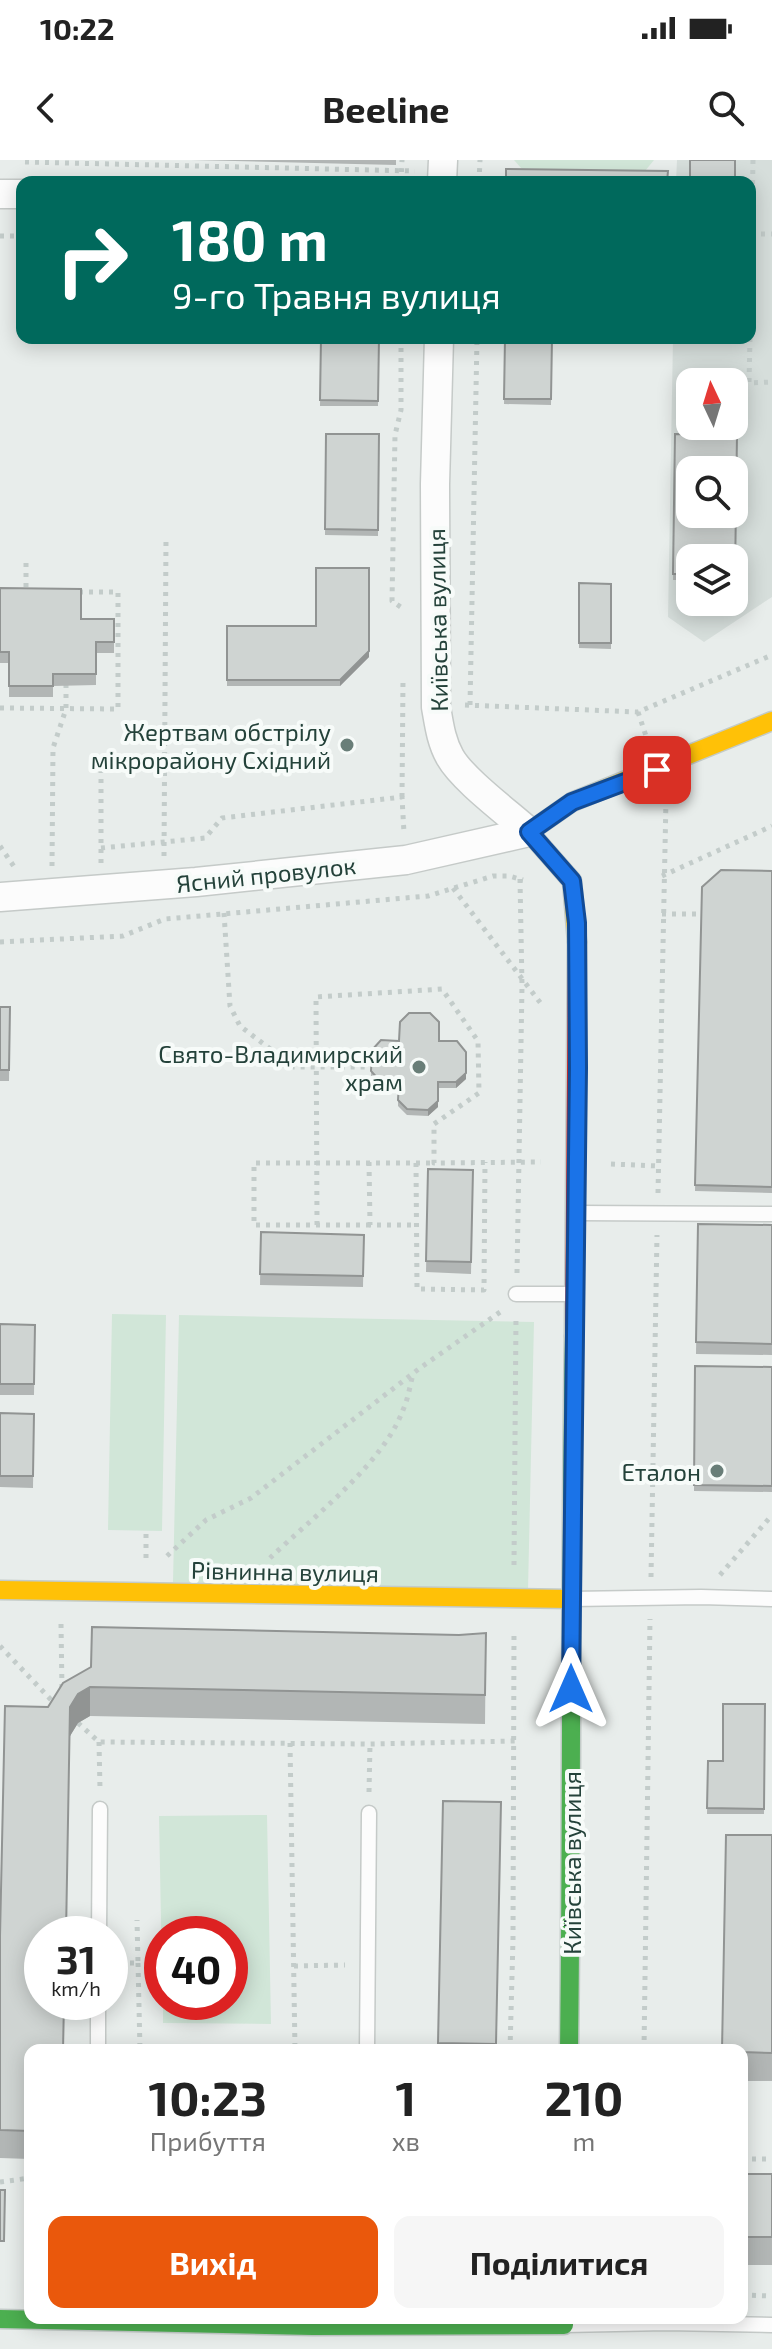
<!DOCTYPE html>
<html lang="uk">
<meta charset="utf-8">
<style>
:root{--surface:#fff;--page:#f6f6f6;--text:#222;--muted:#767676;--accent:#ea580c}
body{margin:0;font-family:"Exo 2",sans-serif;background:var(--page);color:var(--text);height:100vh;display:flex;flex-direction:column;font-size:30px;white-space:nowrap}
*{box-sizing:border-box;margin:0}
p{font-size:26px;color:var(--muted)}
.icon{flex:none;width:44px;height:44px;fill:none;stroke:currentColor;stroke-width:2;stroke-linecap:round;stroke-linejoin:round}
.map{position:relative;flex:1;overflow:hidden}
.drawer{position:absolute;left:24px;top:1884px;width:724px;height:280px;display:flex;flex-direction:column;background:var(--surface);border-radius:16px;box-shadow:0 4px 20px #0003}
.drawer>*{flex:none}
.top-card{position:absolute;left:16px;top:16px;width:740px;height:168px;border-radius:16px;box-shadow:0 4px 20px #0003;background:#00695c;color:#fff;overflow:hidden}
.needle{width:52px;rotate:356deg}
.tools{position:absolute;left:676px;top:208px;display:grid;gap:16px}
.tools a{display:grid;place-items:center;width:72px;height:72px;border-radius:16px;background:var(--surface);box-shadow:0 4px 20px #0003;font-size:40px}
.speed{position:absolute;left:24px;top:1756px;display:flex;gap:16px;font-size:40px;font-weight:700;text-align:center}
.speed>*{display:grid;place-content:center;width:104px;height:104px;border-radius:50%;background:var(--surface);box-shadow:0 4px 20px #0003;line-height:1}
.speed small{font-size:20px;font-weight:400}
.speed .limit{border:12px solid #d22;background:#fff;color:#111}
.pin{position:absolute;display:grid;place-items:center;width:68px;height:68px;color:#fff;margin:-34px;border-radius:16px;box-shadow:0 4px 12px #0006}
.me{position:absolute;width:88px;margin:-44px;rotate:0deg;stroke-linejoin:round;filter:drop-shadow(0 0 6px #0008)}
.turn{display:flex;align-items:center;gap:28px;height:168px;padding:0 24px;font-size:36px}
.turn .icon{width:104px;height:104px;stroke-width:2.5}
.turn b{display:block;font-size:56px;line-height:68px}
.eta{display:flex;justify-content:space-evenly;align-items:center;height:136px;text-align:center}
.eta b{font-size:48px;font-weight:700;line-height:56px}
.button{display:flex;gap:16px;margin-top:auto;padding:16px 24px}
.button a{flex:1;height:92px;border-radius:16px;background:var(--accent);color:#fff;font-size:32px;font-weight:700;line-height:92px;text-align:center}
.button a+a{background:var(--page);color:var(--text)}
.status{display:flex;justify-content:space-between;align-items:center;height:56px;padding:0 40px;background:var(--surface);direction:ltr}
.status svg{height:22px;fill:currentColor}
header{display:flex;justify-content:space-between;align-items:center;height:104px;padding:0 24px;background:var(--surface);font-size:36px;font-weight:700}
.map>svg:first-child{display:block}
</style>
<div class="status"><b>10:22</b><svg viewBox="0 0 49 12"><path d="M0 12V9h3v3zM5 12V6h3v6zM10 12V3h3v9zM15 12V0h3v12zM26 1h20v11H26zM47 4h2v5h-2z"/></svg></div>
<header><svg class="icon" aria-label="back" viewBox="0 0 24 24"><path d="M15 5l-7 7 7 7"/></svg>Beeline<svg class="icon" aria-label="search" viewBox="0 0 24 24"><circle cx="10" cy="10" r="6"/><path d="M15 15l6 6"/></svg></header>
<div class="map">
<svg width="772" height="2189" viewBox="0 0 772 2189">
<rect width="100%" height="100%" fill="#e8edeb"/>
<path fill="#d6dedb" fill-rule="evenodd" d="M677 0H772V437L704 482 668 457 673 178H750V22H676ZM690 222H734V266H690ZM690 310H734V354H690ZM690 398H734V442H690Z"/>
<g fill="#d1e6d8">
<path d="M514 0H654L645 11 522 9Z"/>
<path d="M112 1154 166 1155 162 1371 108 1370Z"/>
<path d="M179 1155 534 1162 528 1430 173 1422Z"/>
<path d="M267 1655 271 1864 163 1863V1842H230V1774H162V1814L159 1656Z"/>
</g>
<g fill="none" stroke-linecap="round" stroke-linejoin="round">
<defs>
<g id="lane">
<path d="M576 1053 772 1054"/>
<path d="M516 1134H572"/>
<path d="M572 1439 701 1437 772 1439"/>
<path d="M99 1774 100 1649"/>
<path d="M98 1890V1842"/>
<path d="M367 1890 369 1653"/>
<path d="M564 2165 666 2163 772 2165"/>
</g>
<g id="street">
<path d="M442 22 443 0"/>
<path d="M0 34H22"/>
<path d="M439 178 435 324 436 547C439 564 441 581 450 597 463 620 508 653 529 672"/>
<path d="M0 737 196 722 406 700 529 672"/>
</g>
<g id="fast">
<path d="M569 1890C572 1652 570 1414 574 1176"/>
<path d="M0 2159 313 2166 564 2165V2158"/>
</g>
<g id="slow">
<path d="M577 782 572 721 529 672 572 642 772 561"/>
<path d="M0 1430 570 1439"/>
</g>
<path id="jam" d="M574 1176 577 782"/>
</defs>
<use href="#lane" stroke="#c5cac8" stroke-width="17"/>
<use href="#street" stroke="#c5cac8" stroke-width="31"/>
<use href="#fast" stroke="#c3cbc8" stroke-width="21"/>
<use href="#slow" stroke="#c3cbc8" stroke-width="21"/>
<use href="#jam" stroke="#c3cbc8" stroke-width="21"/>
<g stroke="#c3ccca" stroke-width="5" stroke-dasharray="4 6" stroke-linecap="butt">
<path d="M25 2 415 11"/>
<path d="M401 22 402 0"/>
<path d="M479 22 480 0"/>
<path d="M751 74H772"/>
<path d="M0 76H22"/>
<path d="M750 164 753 0"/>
<path d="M401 178V250L395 275 392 441 405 450"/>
<path d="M750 178 749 223 772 222"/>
<path d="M26 403V432"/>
<path d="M465 545 638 552 772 495"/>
<path d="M470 545 477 178"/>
<path d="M0 548 118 549V432H74"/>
<path d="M638 552 646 576"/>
<path d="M402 637 403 520"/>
<path d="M0 686 15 708"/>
<path d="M101 688 205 678 222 658 402 637 404 673"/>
<path d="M164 696 166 378"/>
<path d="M101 703V596"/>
<path d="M52 706 53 588 66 549V525"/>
<path d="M662 716 772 666"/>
<path d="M453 728 542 845"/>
<path d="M224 753 230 846 240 866 294 907H366"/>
<path d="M662 754H702"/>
<path d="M0 782 123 776 165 759 428 736 493 716H509L523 720"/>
<path d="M369 1002 370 1065H416"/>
<path d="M416 1003 417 1129 484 1130 485 1002"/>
<path d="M611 1004 658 1006"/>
<path d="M658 1033 666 639"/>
<path d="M317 1065 316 837 442 829 478 881 479 933 434 964V1003L541 1002"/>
<path d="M370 1065H254V1003H434"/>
<path d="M517 1113 522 826 520 719"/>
<path d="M167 1396 206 1360 251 1338 420 1208 503 1150"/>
<path d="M146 1398V1371"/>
<path d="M270 1398C312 1358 383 1304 403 1250 408 1239 410 1226 413 1214"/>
<path d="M514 1405 516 1155"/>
<path d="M720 1415 772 1355"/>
<path d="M651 1417 657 1075"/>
<path d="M61 1464 62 1530"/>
<path d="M0 1486 56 1545"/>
<path d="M78 1563 99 1582 370 1584 515 1581"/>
<path d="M99 1582 100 1629"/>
<path d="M290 1583 295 1890"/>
<path d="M369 1632 370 1584"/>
<path d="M110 1803H138L137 1760"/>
<path d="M138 1803 140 1890"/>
<path d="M294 1806 345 1805"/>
<path d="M510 1890 513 1779 514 1471"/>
<path d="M644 1890 650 1459"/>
<path d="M742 1999H772"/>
<path d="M0 2022 30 2018"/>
<path d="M742 2135 772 2136"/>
</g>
<use href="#lane" stroke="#fcfcfc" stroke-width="14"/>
<use href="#street" stroke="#fcfcfc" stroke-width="28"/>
<use href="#fast" stroke="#4caf50" stroke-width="18"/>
<use href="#slow" stroke="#ffc107" stroke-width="18"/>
<use href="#jam" stroke="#c62828" stroke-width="18"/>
</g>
<g fill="#b2b6b5">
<path d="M191 0H396V5Z"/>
<path d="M321 178H379L378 246H320Z"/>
<path d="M505 178H552L551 245 504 244Z"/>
<path d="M326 274H379L378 376 325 375Z"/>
<path d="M675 274 737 275 735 421 734 398H690V420H673Z"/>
<path d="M579 423 611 424V489L579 488Z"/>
<path d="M0 428 81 459H114V493H96V525L53 526V537H9V503H0Z"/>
<path d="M227 466 369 497 340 526H227Z"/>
<path d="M772 711V1033L695 1031 702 727Z"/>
<path d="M0 847H10L9 921H0Z"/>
<path d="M439 881 466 892V919L456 928H438V947L428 956 407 955 398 946V927H380L371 917 372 890Z"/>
<path d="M428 1009 473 1010 471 1114 426 1112Z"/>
<path d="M698 1064 772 1065V1195L696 1194Z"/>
<path d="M261 1072 364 1075 363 1127 260 1125Z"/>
<path d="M0 1164 35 1165 34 1235H0Z"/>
<path d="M695 1206 772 1207V1332L694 1331Z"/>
<path d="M0 1253 34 1254 33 1328 0 1327Z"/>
<path d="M486 1473 485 1564 90 1556 78 1563 70 1576 30 1890V1999L0 1998V1776L48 1547 63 1523 459 1475Z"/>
<path d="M765 1544 764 1654H707L708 1601H723Z"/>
<path d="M443 1641 501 1642 496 1890H438Z"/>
<path d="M772 1675V1921H742V1890Z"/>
<rect x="742" y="2014" width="30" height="91"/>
</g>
<g fill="#919493">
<path d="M369 491V497L340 526V520Z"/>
<path d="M466 913V919L456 928V922Z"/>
<path d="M438 941V947L428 956V950Z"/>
<path d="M90 1527V1556L78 1563 70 1576V1547L78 1534Z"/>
</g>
<g fill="#cfd4d2" stroke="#919493" stroke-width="2" fill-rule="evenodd">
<rect x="690" y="0" width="45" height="22"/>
<path d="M506 9 668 11 667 22H506Z"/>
<path d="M321 178H379L378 241 320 240Z"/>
<path d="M505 178H552L551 239H504Z"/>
<path d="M326 274H379L378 370 325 369Z"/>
<path d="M675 274 737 275 735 415 734 398H690V414H673ZM690 310H734V354H690Z"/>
<path d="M316 408H369V491L340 520H227V466H316Z"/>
<path d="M579 423 611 424V483H579Z"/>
<path d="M0 428 81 429V459H114V482H96V514H53V526H9V492H0Z"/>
<path d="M721 710 772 711V1027L695 1025 702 727Z"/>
<path d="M0 847H10L9 910H0Z"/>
<path d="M409 853H430L439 862V881H457L466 892V913L456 922H438V941L428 950 407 949 398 940 399 921H380L371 911 372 890 381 880 399 881 400 862Z"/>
<path d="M428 1009 473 1010 471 1102 426 1101Z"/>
<path d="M698 1064 772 1065V1184L696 1182Z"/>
<path d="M261 1072 364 1075 363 1116 260 1114Z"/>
<path d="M0 1164 35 1165 34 1224H0Z"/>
<path d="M695 1206 772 1207V1326L694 1325Z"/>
<path d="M0 1253 34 1254 33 1316H0Z"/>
<path d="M92 1467 459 1475 486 1473 485 1535 90 1527 78 1534 70 1547 66 1774H42V1842H64L63 1890H30V1971L0 1970V1776L5 1546 48 1547 63 1523 91 1507Z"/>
<path d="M723 1544H765L764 1649 707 1648 708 1601H723Z"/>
<path d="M443 1641 501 1642 496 1884 438 1883Z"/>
<path d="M726 1675H772V1893L742 1892V1890H722Z"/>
<rect x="742" y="2014" width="30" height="63"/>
<path d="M0 2030H5L4 2081H0Z"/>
</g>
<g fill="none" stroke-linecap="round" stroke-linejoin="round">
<defs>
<path id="route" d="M571 1529 578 908 577 763 572 721 529 672 572 642 657 610"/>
</defs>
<use href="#route" stroke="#114b97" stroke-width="20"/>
<use href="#route" stroke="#1a73e8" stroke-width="14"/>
</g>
<g fill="#697e78" stroke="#f7fbf9" stroke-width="3">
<circle cx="347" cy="585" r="8"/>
<circle cx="419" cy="907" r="8"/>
<circle cx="717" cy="1311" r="8"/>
</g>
<g text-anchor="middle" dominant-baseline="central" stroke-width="8" stroke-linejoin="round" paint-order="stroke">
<g font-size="24" fill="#24423a" stroke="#f7fbf9">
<text transform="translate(437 460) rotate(-91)">Київська вулиця</text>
<text transform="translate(266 714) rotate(-6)">Ясний провулок</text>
<text transform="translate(285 1411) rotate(1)">Рівнинна вулиця</text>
<text transform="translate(571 1703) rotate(-90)">Київська вулиця</text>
</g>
<g font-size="24" fill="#24423a" stroke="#f7fbf9" text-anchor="end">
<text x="331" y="571">Жертвам обстрілу<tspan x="331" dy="28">мікрорайону Східний</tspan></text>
<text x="403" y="893">Свято-Владимирский<tspan x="403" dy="28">храм</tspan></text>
<text x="701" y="1311">Еталон</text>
</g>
</g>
</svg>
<div class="tools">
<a><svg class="needle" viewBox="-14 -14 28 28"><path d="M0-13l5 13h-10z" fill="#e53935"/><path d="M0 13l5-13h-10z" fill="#767676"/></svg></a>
<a><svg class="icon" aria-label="search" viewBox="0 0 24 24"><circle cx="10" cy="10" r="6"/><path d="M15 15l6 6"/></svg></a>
<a><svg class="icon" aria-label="layers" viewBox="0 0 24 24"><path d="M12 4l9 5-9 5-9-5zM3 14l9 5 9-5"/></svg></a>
</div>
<div class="speed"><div>31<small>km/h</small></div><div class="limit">40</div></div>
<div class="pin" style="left:657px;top:610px;background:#d93025"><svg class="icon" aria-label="arrive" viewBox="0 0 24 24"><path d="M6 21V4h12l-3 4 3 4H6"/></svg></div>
<svg class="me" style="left:571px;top:1529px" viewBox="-20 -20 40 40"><path d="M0-17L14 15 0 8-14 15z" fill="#1a73e8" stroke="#fff" stroke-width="4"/></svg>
<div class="top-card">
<div class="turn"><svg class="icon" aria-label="right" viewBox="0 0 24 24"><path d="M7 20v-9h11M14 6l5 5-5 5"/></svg><div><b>180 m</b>9-го Травня вулиця</div></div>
</div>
<section class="drawer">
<div class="eta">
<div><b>10:23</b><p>Прибуття</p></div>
<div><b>1</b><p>хв</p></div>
<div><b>210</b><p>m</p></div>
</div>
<div class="button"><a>Вихід</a><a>Поділитися</a></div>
</section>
</div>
